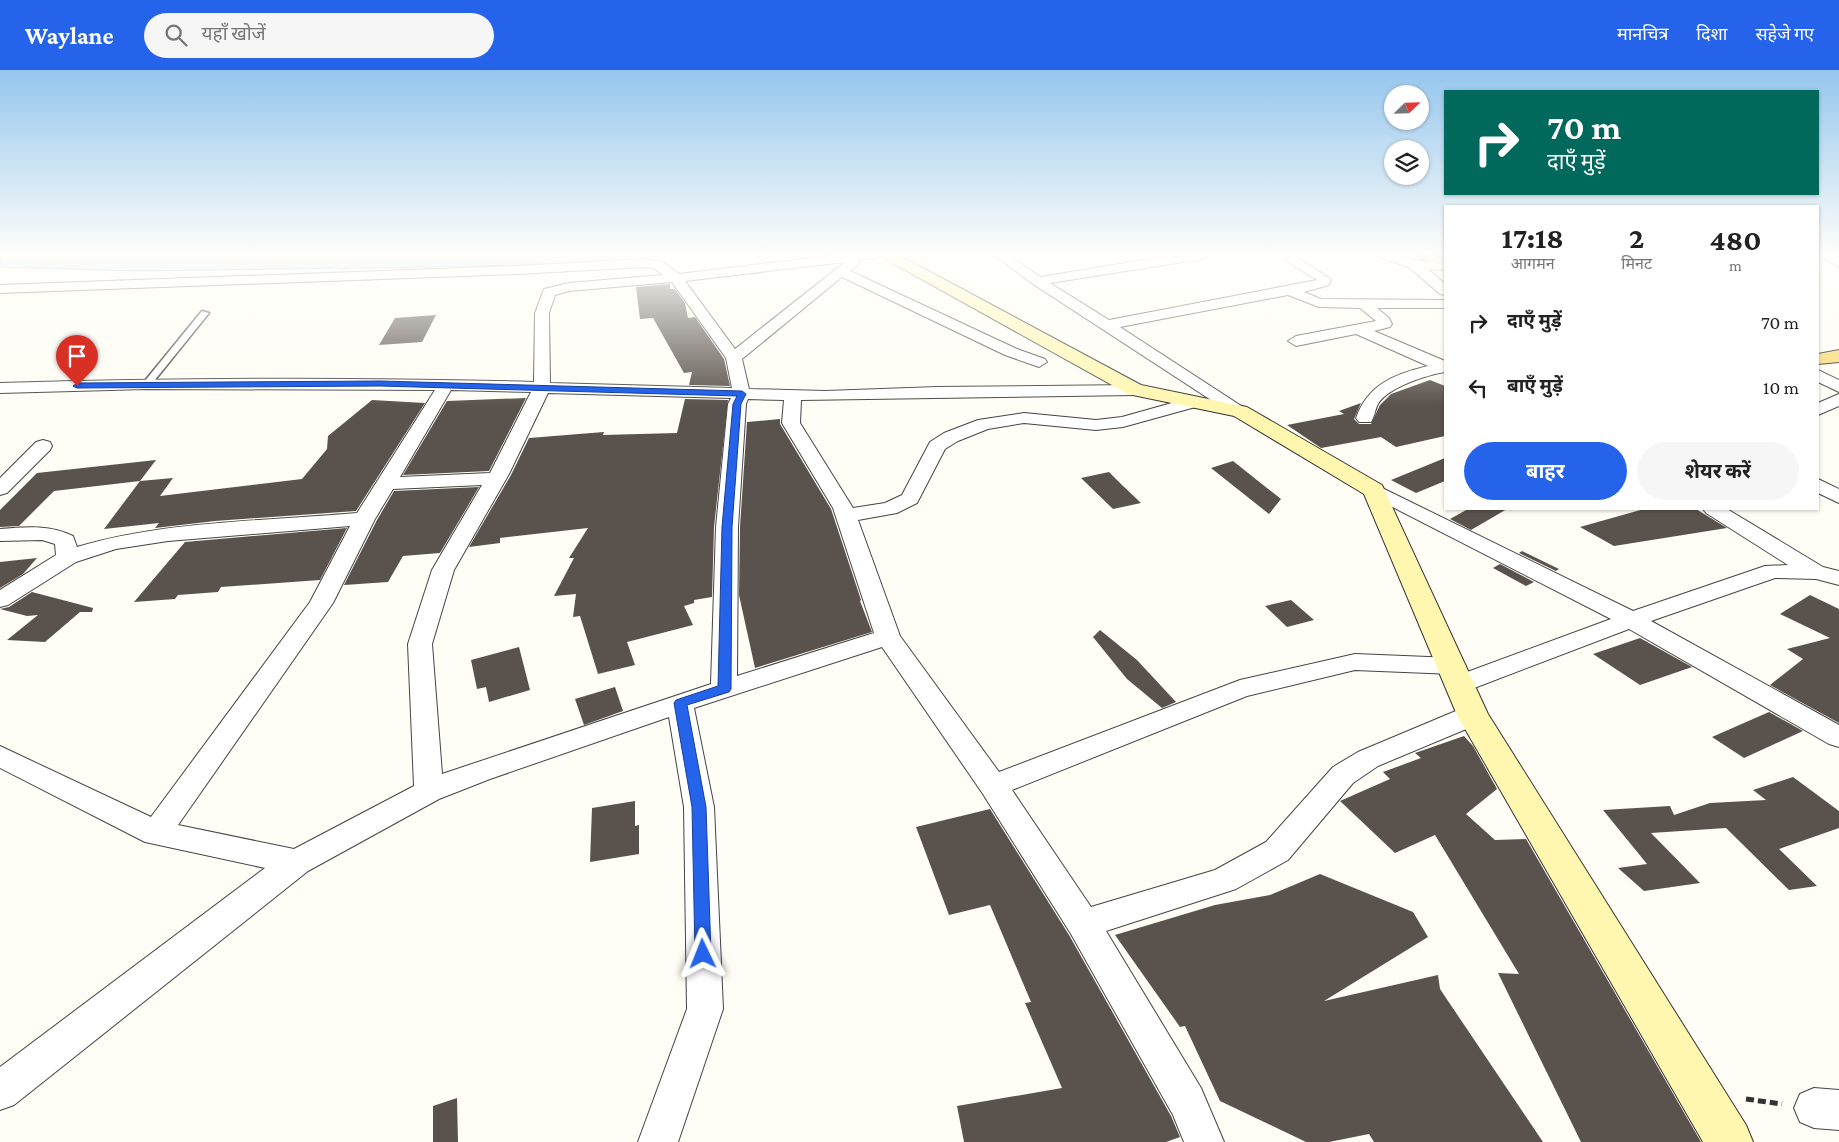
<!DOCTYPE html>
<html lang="hi">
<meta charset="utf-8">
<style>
:root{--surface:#fff;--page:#f6f6f6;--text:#222;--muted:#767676;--accent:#2563eb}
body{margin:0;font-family:"Crimson Pro","Noto Sans Devanagari",serif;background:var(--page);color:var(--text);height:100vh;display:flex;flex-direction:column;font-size:19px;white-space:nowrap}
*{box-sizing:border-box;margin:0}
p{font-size:16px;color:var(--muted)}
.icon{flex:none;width:28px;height:28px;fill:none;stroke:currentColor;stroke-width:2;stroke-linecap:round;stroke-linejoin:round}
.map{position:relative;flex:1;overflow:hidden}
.sheet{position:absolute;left:1444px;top:135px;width:375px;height:305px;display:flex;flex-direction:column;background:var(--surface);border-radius:0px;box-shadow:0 1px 4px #0004}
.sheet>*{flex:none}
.guide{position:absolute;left:1444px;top:20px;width:375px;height:105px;border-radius:0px;box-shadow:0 1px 4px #0004;background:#00695c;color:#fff;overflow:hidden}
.needle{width:32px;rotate:67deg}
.fabs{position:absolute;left:1384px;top:15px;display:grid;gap:10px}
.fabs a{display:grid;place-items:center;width:45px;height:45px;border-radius:50%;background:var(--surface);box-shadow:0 1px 4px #0004;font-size:25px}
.pin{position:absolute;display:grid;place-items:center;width:42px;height:42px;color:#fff;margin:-51px -21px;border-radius:50% 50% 50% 0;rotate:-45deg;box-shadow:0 0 5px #0007}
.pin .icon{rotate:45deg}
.me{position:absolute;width:55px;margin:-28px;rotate:358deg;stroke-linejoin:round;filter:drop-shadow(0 0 4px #0008)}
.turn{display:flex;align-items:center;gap:18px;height:105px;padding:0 20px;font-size:22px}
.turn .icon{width:65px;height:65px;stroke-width:2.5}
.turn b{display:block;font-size:35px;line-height:42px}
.eta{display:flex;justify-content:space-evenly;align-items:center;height:85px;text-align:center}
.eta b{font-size:30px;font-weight:700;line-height:35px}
.cta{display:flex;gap:10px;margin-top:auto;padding:10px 20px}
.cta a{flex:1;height:58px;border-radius:30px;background:var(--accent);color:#fff;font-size:20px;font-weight:700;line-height:58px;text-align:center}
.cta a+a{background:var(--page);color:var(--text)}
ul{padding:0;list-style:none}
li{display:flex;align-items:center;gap:15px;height:65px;padding:0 20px}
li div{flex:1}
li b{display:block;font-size:19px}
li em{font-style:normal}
header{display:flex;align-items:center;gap:30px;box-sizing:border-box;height:70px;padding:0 25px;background:var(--accent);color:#fff}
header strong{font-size:24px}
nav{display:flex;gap:28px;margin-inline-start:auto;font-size:18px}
.search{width:350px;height:45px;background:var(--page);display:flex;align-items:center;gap:12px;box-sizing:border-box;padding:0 18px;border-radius:28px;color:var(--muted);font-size:19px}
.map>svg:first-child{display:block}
</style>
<header>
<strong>Waylane</strong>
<div class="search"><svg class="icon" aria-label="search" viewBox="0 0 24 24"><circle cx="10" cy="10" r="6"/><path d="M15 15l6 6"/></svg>यहाँ खोजें</div>
<nav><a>मानचित्र</a><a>दिशा</a><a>सहेजे गए</a></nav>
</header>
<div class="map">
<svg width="1839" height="1072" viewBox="0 0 1839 1072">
<rect width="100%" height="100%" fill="#fffdf5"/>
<path fill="#b9e0f7" stroke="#3f96cf" d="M0 185H673L591 194 422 197 137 201 0 197Z"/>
<g fill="#5a524d">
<path d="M670 214V219H675L685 233 688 248 695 247 724 289 730 316 689 315 692 302 684 303 653 248 640 249 636 217Z"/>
<path d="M436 245 422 272 379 275 395 248Z"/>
<path d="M1430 310 1445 316V366L1396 377 1381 367 1321 378 1287 355 1344 344 1339 341 1361 333 1354 349 1359 354H1371L1380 335 1391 324Z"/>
<path d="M526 328 489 401 403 405 447 331Z"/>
<path d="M685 329 728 330 714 457 712 527 694 530V533L684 536 693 555 627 572 635 595 598 604 580 546 573 547 576 524 554 526 574 488H569L588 458 500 468V473L469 477 511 405 529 368 604 362 603 365 677 363Z"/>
<path d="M372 330 425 333 356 441 215 451 155 458 159 453 104 459 140 411 173 408 160 426 302 409 327 379 328 366Z"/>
<path d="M780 349V354L831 439 861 530 860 531 872 562 755 598 739 525 740 457 747 352Z"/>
<path d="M1445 388V411L1416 423 1391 410Z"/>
<path d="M156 390 140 411 54 421 19 456 0 457V440L37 403Z"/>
<path d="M1233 391 1281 429 1269 444 1211 398Z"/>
<path d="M1109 402 1122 415 1141 433 1113 439 1081 408Z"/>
<path d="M479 417 440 483 403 486 388 512 344 515 377 450 394 421Z"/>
<path d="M1468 439H1507L1471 460 1450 449Z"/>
<path d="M1644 439H1696L1727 458 1614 476 1580 457Z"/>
<path d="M347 458 320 510 221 517 218 522 178 525 175 529 134 532 185 472Z"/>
<path d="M1522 481 1559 499 1556 501 1519 483Z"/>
<path d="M37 488 23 504 0 518V492Z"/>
<path d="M1500 494 1534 512 1526 516 1493 498Z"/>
<path d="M32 522 93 538 92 542H80L45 572 7 570 38 545 27 546 0 539 9 537Z"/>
<path d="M1810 525 1839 539V653L1770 615 1803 589 1787 579 1830 568 1780 544Z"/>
<path d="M1291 530 1314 550 1287 557 1265 536Z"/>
<path d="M1100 560 1137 590 1176 632 1162 638 1127 609 1093 567Z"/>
<path d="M1640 568 1692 597 1640 615 1593 584Z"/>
<path d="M519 577 530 620 489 632 486 617 477 619 471 590Z"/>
<path d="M615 617 623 641 584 655 575 629Z"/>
<path d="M1769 642 1803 661 1744 688 1712 667Z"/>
<path d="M1464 666 1473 676 1497 719 1466 744 1495 770 1526 769 1701 1072H1581L1498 903 1519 904 1435 765 1395 783 1340 731 1390 709 1383 702 1421 688 1415 683Z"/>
<path d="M1793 707 1839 741V758L1779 779 1817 816 1789 820 1726 758 1651 763 1700 813 1644 821 1618 798 1647 794 1603 740 1670 736 1674 745 1710 733 1766 730 1753 720Z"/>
<path d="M635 731V756L639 755V784L590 792 592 738Z"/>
<path d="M990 739 1069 865 1171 1046 1180 1067 1166 1072H964L957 1036 1062 1018 1025 933 1031 932 990 835 949 845 916 757Z"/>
<path d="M1320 804 1413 842 1428 867 1324 931 1438 905 1440 919 1543 1072H1374L1369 1064 1329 1072H1306L1220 1031 1185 956 1180 957 1115 865 1215 835 1270 825Z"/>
<path d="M457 1028 458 1072H433V1036Z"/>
</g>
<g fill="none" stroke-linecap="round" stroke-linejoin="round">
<defs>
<path id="lane" d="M202 241 209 243 150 316H144V312Z"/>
<g id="street">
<path d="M835 185H878L876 188 858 190V195L850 201 1017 279 1045 289 1047 292 1039 297 1005 285 842 207 742 289 749 319 825 321 937 317 1135 315 1141 316 1143 320 1141 324 1135 325 801 330 800 353 853 438 885 433 902 425 930 372 944 363 978 350 1024 343 1096 350 1122 347 1193 327 1199 328 1202 332 1199 336 1123 357 1096 360 1024 353 988 359 958 371 945 379 917 433 897 443 858 450 900 566 999 702 1240 610 1355 584 1453 588 1462 590 1466 596 1462 602 1453 604 1355 600 1247 626 1012 720 1091 837 1215 800 1266 772 1333 697 1358 682 1463 638 1473 636 1483 638 1487 645 1483 652 1378 696 1353 713 1288 790 1236 819 1106 861 1201 1018 1224 1072H1184L1173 1045 1071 864 983 724 882 577 694 638 714 737 723 939 678 1072H638L687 939 684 737 669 647 490 709 439 729 308 801 14 1035 0 1040V997L265 798 145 772 0 698V676L151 747 310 532 350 456 168 471 116 479 76 492 8 535 0 537V520L56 485 55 474 42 470 0 471V459C25 457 49 454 73 466L77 477C163 451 267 451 357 443L435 320 147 319 0 323V313C178 308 356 307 534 312L535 243 544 219 569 213 663 205 654 198 645 197 518 204 0 223V215L518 196 645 189 663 192 679 204ZM845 192 735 279 685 211ZM672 212 726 288 732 318 550 313 549 243 555 225 569 221ZM451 320 531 322 490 403 400 407ZM548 323 731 328 728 334 716 457 711 614 442 704 432 574 454 500 509 404ZM748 329 784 330 782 353 833 438 874 563 737 606 738 457 746 334ZM482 415 432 500 408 574 414 716 294 779 178 755 333 533 375 449 393 419Z"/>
<path d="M994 185H1009L1040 207 1175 185H1208L1202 189 1050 213 1109 250 1317 210 1277 185H1293L1331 209 1329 215 1304 222 1321 229 1445 230V238H1377L1389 248 1392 254 1390 257 1374 261 1445 291V302C1427 305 1388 317 1378 334 1375 339 1375 346 1371 352H1359L1356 348C1368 314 1395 304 1428 296L1356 264 1296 276 1288 271 1296 266 1376 251 1360 238 1319 237 1288 225 1120 257 1249 341 1246 345H1234L1033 214Z"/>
<path d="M1375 185H1396L1416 191 1445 192V200L1428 199 1445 214V225L1440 224 1410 198Z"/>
<path d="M1819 185H1835L1839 188V197Z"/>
<path d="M1818 300 1839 310V322L1818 312Z"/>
<path d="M1839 324V336L1818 345V333Z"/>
<path d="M43 370 50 372 52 376 50 380 7 423 0 425V408L36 372Z"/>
<path d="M1818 409 1839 419V433L1818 423Z"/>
<path d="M1374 414 1633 541 1765 496 1788 495 1706 443 1703 439H1727L1823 497 1839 501V515L1816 509 1775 508 1651 551 1839 655V677L1829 674 1629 559 1469 620 1460 623 1451 620 1447 614 1451 608 1611 549 1367 424 1364 420 1367 416Z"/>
<path d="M1814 1018 1839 1020V1060L1814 1058 1800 1052 1794 1038 1800 1024Z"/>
</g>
<path id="secondary" d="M878 185H897L936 205 1141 315 1247 337 1382 415 1488 644 1746 1055 1753 1072H1703L1457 645 1364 424 1234 346 1128 324Z"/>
<g id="primary">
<path d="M1417 185 1445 187V196L1419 188Z"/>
<path d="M1839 280V292L1818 294V284Z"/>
</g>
</defs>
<use href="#lane" stroke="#444" stroke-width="3"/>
<use href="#street" stroke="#444" stroke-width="2"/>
<use href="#secondary" stroke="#333" stroke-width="2"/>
<use href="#primary" stroke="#222" stroke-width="2"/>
<path stroke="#333" stroke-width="5" stroke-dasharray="8 4" stroke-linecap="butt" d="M1746 1029 1782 1034"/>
<use href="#lane" fill="#fff" fill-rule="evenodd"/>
<use href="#street" fill="#fff" fill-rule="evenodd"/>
<use href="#secondary" fill="#fff6b0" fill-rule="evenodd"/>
<use href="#primary" fill="#f9d66b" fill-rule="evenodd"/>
</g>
<linearGradient id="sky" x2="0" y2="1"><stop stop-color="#95c6ee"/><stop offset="0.55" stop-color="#fffefa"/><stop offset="1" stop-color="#fffefa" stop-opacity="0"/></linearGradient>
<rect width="1839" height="336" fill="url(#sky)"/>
<path fill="#2563eb" stroke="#184099" d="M380 311 742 321 746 324 741 334 732 457 731 619 729 622 687 635 706 737 711 884 709 889 703 891 697 889 695 884 692 737 674 633 676 630 718 616 722 457 733 334 737 326 380 316 77 318 73 316 77 313Z"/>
</svg>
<div class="fabs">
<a><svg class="needle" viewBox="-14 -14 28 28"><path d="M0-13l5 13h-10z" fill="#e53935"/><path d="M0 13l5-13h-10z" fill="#767676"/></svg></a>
<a><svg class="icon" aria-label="layers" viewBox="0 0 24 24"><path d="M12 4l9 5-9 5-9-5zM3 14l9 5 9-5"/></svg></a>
</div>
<div class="pin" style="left:77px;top:316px;background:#d93025"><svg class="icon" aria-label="arrive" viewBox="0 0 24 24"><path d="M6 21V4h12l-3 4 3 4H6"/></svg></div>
<svg class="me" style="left:703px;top:884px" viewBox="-20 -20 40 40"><path d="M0-17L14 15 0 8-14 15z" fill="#2563eb" stroke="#fff" stroke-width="4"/></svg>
<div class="guide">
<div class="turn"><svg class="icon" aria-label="right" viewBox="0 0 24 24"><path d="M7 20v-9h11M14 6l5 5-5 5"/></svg><div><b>70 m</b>दाएँ मुड़ें</div></div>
</div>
<section class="sheet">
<div class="eta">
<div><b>17:18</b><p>आगमन</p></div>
<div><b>2</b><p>मिनट</p></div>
<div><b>480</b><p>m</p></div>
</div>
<ul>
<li><svg class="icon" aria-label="right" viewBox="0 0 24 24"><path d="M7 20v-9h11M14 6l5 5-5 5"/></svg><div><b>दाएँ मुड़ें</b></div><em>70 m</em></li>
<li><svg class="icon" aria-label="left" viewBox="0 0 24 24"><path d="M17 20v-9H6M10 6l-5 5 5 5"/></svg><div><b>बाएँ मुड़ें</b></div><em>10 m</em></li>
</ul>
<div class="cta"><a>बाहर</a><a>शेयर करें</a></div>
</section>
</div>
